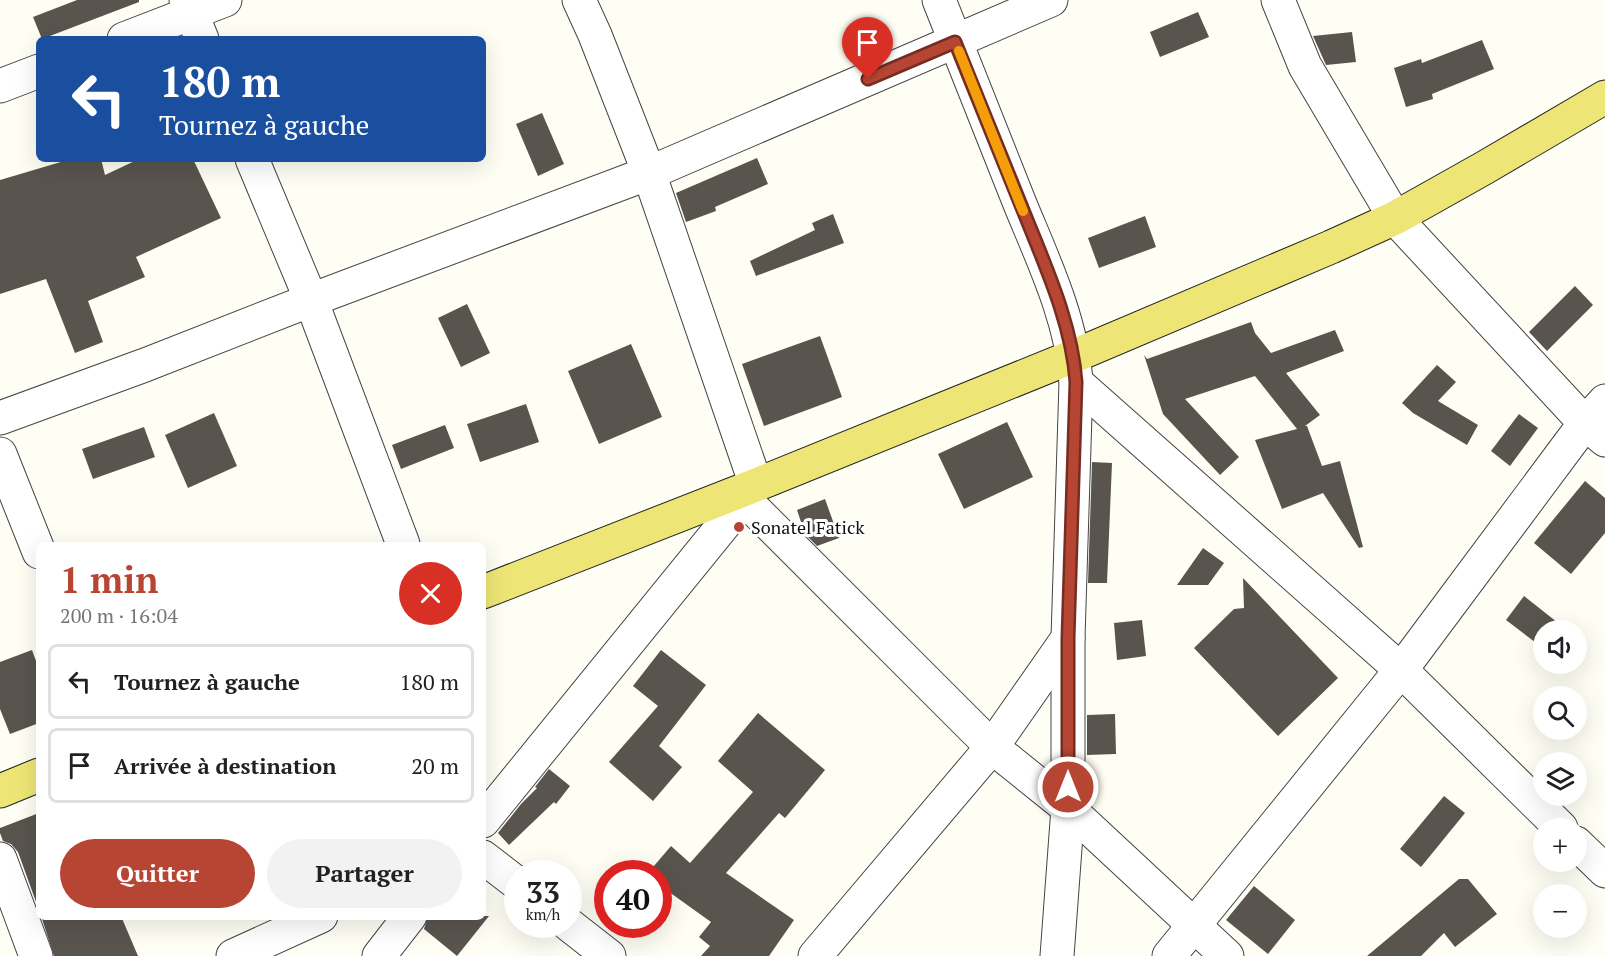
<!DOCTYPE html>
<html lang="fr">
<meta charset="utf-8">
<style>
:root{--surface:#fff;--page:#f2f2f2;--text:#202124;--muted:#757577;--line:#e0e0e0;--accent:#b64533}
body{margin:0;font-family:"PT Serif",serif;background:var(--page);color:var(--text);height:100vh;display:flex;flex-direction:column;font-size:22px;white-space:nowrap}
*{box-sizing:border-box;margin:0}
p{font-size:20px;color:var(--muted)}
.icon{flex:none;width:33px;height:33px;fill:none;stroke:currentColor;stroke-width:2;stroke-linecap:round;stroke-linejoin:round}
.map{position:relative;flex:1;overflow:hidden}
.sheet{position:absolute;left:36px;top:542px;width:450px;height:378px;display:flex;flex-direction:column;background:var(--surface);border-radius:9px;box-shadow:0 6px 24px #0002}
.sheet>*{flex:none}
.hud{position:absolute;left:36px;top:36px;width:450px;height:126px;border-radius:9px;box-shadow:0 6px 24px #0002;background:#1a4fa0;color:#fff;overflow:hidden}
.tools{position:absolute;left:1533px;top:620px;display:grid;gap:12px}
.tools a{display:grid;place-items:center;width:54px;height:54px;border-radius:50%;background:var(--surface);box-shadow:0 6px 24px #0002;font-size:30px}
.speed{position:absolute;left:504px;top:860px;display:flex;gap:12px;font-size:30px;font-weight:700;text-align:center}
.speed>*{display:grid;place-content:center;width:78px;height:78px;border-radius:50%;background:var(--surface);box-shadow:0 6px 24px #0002;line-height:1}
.speed small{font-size:15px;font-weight:400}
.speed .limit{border:9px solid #d22;background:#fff;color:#111}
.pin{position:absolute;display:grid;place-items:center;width:51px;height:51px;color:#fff;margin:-62px -26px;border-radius:50% 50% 50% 0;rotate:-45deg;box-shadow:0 0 6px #0007}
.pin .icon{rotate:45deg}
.me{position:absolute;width:66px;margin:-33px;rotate:0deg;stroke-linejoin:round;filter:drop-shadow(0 0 4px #0008)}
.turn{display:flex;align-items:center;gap:21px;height:126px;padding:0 24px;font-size:27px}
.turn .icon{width:78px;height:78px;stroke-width:2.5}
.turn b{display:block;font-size:42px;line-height:51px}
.round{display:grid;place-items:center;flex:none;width:63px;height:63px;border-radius:32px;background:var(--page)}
.head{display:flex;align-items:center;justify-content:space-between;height:102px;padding:0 24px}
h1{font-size:36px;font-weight:800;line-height:45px;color:var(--accent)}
.primary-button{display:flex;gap:12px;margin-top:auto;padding:12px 24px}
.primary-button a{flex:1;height:69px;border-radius:36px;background:var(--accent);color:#fff;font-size:24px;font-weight:800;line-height:69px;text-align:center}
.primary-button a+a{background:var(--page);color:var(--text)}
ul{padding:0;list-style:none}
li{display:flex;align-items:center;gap:18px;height:75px;margin:0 12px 9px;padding:0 12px;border:3px solid var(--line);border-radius:9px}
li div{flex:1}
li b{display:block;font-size:22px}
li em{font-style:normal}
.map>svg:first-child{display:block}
</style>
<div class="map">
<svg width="1605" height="956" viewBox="0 0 1605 956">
<rect width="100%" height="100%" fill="#fefef5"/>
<g fill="#59544e">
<path d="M77 0H139V2L42 39 33 17Z"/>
<path d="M1198 12 1209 37 1160 57 1150 32Z"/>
<path d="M1352 32 1356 62 1326 65 1313 36Z"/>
<path d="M1482 40 1494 69 1432 94 1433 99 1406 107 1394 68 1421 59 1422 63Z"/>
<path d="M542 113 564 164 538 176 516 124Z"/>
<path d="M757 158 768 184 715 207 716 211 686 222 676 193Z"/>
<path d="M71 159H101L105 175 139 159H193L221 218 136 257 145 277 88 301 103 342 75 353 46 279 0 294V180Z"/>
<path d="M833 214 844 243 756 276 750 261 815 230 812 223Z"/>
<path d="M1145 216 1156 247 1099 268 1088 238Z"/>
<path d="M1575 286 1593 305 1547 351 1529 332Z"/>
<path d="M467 304 490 353 461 367 438 318Z"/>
<path d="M1251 322 1255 333 1271 353 1335 330 1344 351 1286 373 1320 415 1305 426H1307L1322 466 1340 461 1363 547 1359 548 1323 493 1282 509 1255 440 1297 429 1255 376 1185 399 1239 457 1220 475 1163 414 1144 355 1147 359Z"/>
<path d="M820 336 842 397 764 426 742 364Z"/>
<path d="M631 344 662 417 599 444 568 371Z"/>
<path d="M1437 365 1456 382 1438 401 1478 425 1467 445 1413 413 1402 403Z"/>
<path d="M526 404 539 442 480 462 467 424Z"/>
<path d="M214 413 237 466 188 488 165 435Z"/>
<path d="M1519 414 1538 428 1510 466 1491 451Z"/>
<path d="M1007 422 1033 477 964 509 938 454Z"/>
<path d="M445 425 454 448 401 469 392 445Z"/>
<path d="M144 427 155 457 93 479 82 449Z"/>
<path d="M1092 462 1112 463 1107 583H1088Z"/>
<path d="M1585 481 1605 498V533L1571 574 1534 543Z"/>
<path d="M825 499 839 538 817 546 805 534 797 510Z"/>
<path d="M1203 548 1224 563 1208 585H1177Z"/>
<path d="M1243 578 1338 678 1278 736 1194 648 1234 609 1244 608Z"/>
<path d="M1524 596 1567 630H1544V649L1506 620Z"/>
<path d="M1142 620 1146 656 1117 660 1114 623Z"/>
<path d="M32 650 39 669V723L10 734 0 709V662Z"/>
<path d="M661 650 706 685 659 746 682 767 653 801 609 762 658 706 633 686Z"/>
<path d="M758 713 825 770 785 818 779 813 726 873 794 920 769 956H701L710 946 699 937 711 922 658 884V873H648L671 846 690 863 753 792 718 761Z"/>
<path d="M1115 714 1116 754 1087 755V715Z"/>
<path d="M549 769 570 786 556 804 554 802 509 845 498 833 521 804 537 788 535 787Z"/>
<path d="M1444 796 1465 813 1421 867 1400 849Z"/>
<path d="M39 813V910L18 852 11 844 3 841 0 833V828Z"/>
<path d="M1459 879H1468L1497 914 1455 947 1444 933 1421 956H1367Z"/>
<path d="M1254 886 1295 920 1268 954 1226 920Z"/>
<path d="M41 916H121L138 956H54Z"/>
<path d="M428 916H489L457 956 424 929Z"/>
</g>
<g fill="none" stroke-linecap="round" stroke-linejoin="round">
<defs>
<g id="minor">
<path d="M186 0 202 39"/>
<path d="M939 0C966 68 993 136 1020 204 1043 260 1072 320 1076 382L1068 638V808L1057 956"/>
<path d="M1278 0 1305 66 1395 218 1585 423 1605 440"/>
<path d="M124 39 225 0"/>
<path d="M0 86 39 71"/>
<path d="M252 159 311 300 403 544"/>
<path d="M1076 382 1401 670 1561 828"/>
<path d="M0 418 145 365 311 300 649 173 1051 0"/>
<path d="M0 454 39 552"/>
<path d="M744 499 992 747 1068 808 1227 956"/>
<path d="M483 821 756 485 649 173 595 35 579 0"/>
<path d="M1576 843 1605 871"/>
<path d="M483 857 518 884"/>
<path d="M0 859 36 956"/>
<path d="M568 924 609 956"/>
<path d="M233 956 321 916"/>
<path d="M379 956 410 916"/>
<path d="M815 956 992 747 1068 638"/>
<path d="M1169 956 1401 670 1585 423 1605 401"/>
</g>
<g id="major">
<path d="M483 592 756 485 1074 356 1331 247 1395 218 1484 168 1605 97"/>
<path d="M0 791 39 775"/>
</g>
</defs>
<use href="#minor" stroke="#444" stroke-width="35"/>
<use href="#major" stroke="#222" stroke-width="35"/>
<use href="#minor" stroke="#fff" stroke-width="33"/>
<use href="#major" stroke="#ede676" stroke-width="33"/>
</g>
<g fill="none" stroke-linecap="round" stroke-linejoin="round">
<defs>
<path id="route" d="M868 79 955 42C979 101 1003 161 1027 220 1048 272 1072 326 1076 382L1068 638V787"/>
</defs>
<use href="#route" stroke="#762d21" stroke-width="15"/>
<use href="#route" stroke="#b64533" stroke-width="10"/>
<path stroke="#f59e0b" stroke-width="10" d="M959 51 1023 211"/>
</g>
<circle fill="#b64533" stroke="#fff" stroke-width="2" cx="739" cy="527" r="6"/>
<g text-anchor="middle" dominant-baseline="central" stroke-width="6" stroke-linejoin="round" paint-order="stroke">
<g font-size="18" fill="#111" stroke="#fff" text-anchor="start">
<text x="751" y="527">Sonatel Fatick</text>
</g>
</g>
</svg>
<div class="tools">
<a><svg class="icon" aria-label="sound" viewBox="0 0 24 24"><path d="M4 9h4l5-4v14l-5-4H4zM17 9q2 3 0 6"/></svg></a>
<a><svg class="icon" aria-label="search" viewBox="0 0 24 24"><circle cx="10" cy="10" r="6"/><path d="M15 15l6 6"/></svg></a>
<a><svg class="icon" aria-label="layers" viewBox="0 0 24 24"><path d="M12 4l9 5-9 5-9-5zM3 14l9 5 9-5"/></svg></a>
<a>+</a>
<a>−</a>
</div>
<div class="speed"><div>33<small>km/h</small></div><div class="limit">40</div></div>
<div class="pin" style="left:868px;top:79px;background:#d93025"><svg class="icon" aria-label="arrive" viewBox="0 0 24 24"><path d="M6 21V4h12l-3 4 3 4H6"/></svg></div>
<svg class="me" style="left:1068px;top:787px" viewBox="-20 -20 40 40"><circle r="17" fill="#b64533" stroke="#fff" stroke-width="3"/><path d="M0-11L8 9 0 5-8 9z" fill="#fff"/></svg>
<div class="hud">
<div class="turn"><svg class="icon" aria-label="left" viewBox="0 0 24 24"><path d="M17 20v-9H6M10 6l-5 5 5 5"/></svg><div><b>180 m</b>Tournez à gauche</div></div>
</div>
<section class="sheet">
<div class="head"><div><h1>1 min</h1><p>200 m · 16:04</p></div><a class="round" style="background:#d93025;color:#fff"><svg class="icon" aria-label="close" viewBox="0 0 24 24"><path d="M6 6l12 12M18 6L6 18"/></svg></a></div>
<ul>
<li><svg class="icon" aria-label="left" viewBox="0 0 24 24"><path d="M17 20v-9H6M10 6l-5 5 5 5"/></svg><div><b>Tournez à gauche</b></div><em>180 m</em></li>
<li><svg class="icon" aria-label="arrive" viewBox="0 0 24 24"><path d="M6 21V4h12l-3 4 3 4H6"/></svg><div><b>Arrivée à destination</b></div><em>20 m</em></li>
</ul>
<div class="primary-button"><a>Quitter</a><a>Partager</a></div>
</section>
</div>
